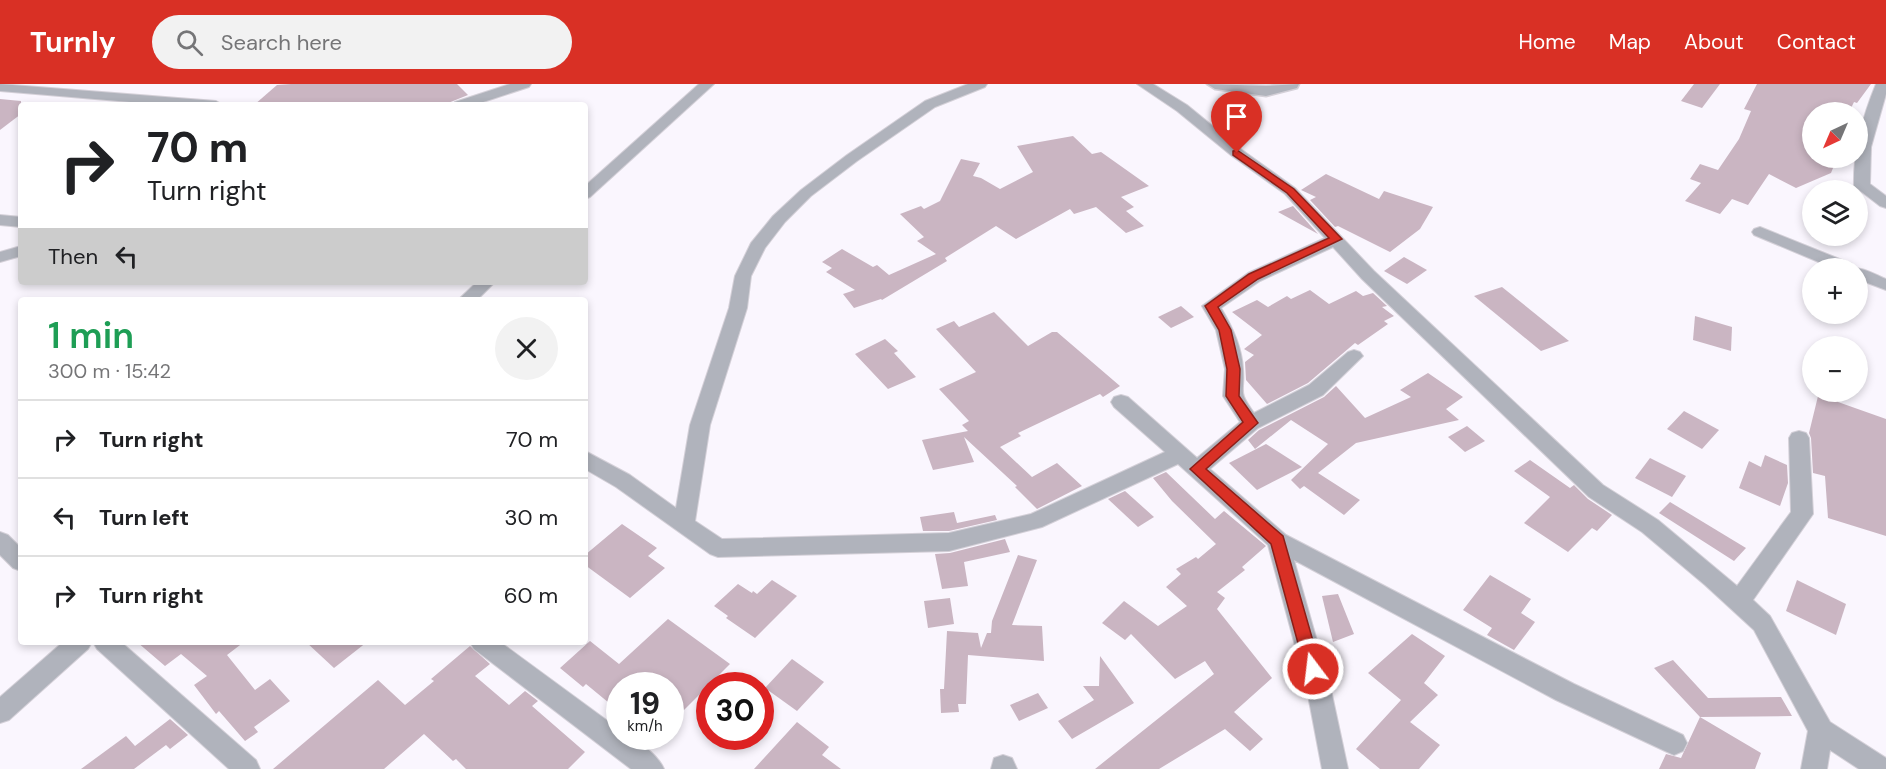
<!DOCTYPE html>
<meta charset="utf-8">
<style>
:root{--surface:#fff;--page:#f2f2f2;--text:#202124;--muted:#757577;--line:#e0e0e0;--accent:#d93025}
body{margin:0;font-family:"DM Sans",sans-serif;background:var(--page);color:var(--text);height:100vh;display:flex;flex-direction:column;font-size:22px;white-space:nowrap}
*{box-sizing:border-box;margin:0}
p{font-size:20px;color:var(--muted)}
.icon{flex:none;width:33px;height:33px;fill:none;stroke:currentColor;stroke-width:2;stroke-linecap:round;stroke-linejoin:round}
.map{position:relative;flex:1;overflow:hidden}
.side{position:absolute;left:18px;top:213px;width:570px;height:348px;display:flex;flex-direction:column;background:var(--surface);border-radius:6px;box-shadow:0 3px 9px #0003}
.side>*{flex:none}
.hud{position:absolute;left:18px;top:18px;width:570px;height:183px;border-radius:6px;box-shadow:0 3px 9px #0003;background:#fff;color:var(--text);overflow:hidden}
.needle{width:39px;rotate:224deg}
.tools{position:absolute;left:1802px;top:18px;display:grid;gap:12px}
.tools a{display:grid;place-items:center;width:66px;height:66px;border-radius:50%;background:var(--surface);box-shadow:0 3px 9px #0003;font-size:30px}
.speed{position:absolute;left:606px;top:588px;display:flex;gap:12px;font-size:30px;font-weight:700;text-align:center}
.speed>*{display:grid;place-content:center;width:78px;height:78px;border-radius:50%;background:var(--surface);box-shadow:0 3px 9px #0003;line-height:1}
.speed small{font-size:15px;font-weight:400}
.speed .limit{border:9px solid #d22;background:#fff;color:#111}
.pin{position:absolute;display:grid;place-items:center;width:51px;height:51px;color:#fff;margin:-62px -26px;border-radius:50% 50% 50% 0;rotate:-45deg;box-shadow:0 0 6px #0007}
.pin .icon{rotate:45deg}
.me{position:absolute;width:66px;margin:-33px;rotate:345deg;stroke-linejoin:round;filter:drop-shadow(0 0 4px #0008)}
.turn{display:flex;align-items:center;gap:21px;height:126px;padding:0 30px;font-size:27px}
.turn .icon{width:78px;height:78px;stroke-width:2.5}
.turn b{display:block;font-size:42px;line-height:51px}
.then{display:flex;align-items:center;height:57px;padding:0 30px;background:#0003;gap:12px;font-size:22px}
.round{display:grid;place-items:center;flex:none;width:63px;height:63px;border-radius:32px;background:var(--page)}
.headline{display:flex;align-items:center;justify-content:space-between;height:102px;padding:0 30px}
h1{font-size:36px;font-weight:600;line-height:45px;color:#1e9e55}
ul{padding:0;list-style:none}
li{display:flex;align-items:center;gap:18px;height:78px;padding:0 30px;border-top:2px solid var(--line)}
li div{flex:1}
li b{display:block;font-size:22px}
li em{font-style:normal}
header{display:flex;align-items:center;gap:36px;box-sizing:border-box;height:84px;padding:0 30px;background:var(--accent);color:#fff}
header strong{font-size:28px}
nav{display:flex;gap:33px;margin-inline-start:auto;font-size:21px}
.search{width:420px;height:54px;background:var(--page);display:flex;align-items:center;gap:15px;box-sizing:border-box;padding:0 21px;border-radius:33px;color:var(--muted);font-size:22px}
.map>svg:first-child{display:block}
</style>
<header>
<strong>Turnly</strong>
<div class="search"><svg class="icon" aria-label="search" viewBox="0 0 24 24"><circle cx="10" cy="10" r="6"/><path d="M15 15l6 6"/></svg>Search here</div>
<nav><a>Home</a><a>Map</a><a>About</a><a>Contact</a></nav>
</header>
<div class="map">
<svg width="1886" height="685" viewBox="0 0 1886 685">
<rect width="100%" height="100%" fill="#faf6fe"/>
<g fill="#cab5c2">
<path d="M291 0H457L468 11 443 21H254L277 1Z"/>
<path d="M1694 0H1720L1702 24 1681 17Z"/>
<path d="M1757 0H1871L1857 19 1854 18 1849 28H1812V74H1837L1831 89 1796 104 1769 90 1748 121 1732 115 1720 130 1685 117 1701 99 1690 95 1700 80 1718 86 1739 55 1751 27 1744 25Z"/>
<path d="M0 15 21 17V30L0 46Z"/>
<path d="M1073 52 1092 70 1101 68 1149 102 1121 113 1134 123 1126 127 1144 142 1126 149 1096 123 1074 130 1070 125 1016 155 996 142 945 174 947 177 882 216 881 215 854 224 843 210 855 206 826 188 832 184 822 178 842 165 873 183 877 181 889 191 936 170 917 157 924 153 900 130 921 122 924 125 940 117 961 75 980 79 973 92 981 94 1000 105 1033 88 1017 62Z"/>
<path d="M1326 90 1379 115 1384 107 1433 123 1420 145 1390 168 1338 142 1335 143 1310 116 1316 113 1301 106Z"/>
<path d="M1293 122 1318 150 1278 128Z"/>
<path d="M1404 173 1427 186 1407 200 1384 187Z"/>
<path d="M1502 203 1569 257 1541 267 1474 212Z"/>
<path d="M1310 206 1329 220 1356 207 1363 212 1373 209 1387 222 1382 223 1394 232 1384 237 1388 240 1358 261 1355 259 1308 299 1267 320 1246 296 1245 278 1254 271 1244 265 1262 251 1232 228 1257 216 1268 223 1287 212 1291 215Z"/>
<path d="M1181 222 1194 233 1171 244 1158 233Z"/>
<path d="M994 228 1028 262 1052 248H1057L1120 302 1103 313 1100 310 1018 349 1021 352 1000 363 1032 393 1057 379 1082 402 1037 425 1015 403 1017 402 964 353 974 378 933 386 922 356 968 347 962 341 969 337 939 305 976 288 936 245 954 237 959 243Z"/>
<path d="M1695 232 1732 243 1731 267 1693 256Z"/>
<path d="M885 255 898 267 894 269 916 293 888 305 855 270Z"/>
<path d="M1428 289 1463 313 1446 325 1459 336 1356 359 1318 389 1360 416 1344 431 1304 402 1300 405 1291 396 1328 360 1291 336 1255 365 1248 356 1259 346 1324 313 1336 302 1365 334 1411 313 1400 306Z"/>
<path d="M1819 308H1840L1838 318 1886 335V452L1828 434 1825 392 1813 389 1811 354 1809 349Z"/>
<path d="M1684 327 1719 346 1702 365 1667 345Z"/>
<path d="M1467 342 1485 357 1465 368 1448 353Z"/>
<path d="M1266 360 1302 383 1257 406 1229 379Z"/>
<path d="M1765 371 1787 381 1788 399 1780 422 1739 404 1749 377 1761 383Z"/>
<path d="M1650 374 1686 392 1672 413 1635 394Z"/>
<path d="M1530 376 1570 404 1574 401 1588 415 1612 431 1597 447 1592 444 1568 468 1524 439 1550 413 1514 387Z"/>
<path d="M1166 388 1215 435 1224 427 1266 462 1242 483 1245 486 1217 508 1225 514 1217 525 1272 594 1234 628 1263 655 1250 667 1225 645 1159 685H1095L1214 590 1205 577 1175 595 1131 550 1125 556 1102 539 1124 517 1158 542 1187 522 1166 503 1181 490 1176 485 1196 473 1198 475 1216 460 1172 417 1153 394Z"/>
<path d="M1125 407 1154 433 1138 443 1108 415Z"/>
<path d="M1670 418 1746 464 1734 477 1659 429Z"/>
<path d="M954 428 957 439 995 431 997 436 949 447H923L920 433Z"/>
<path d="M622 440 657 464 648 472 665 484 630 514 585 481V471Z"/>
<path d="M1005 455 1010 468 964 478 968 502 942 505 935 470 950 469Z"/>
<path d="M1018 471 1037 476 1012 541 1042 542 1044 577 968 571 966 620H958L959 628 941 629 940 605H944L947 547 978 549 981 564 987 549H991L992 537Z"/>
<path d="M1490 491 1531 515 1521 529 1535 538 1514 566 1487 551 1492 544 1463 526Z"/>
<path d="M772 496 797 512 755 554 726 534 728 532 714 522 738 500 752 509 753 507 757 510Z"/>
<path d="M1797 496 1846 520 1836 551 1786 527Z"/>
<path d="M1338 510 1354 550 1333 558 1322 512Z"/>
<path d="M950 514 954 540 928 544 924 517Z"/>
<path d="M668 535 730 580 682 628 670 619V602H620V628L586 600 583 603 560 584 590 557 619 580Z"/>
<path d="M1412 550 1445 572 1424 599 1438 611 1410 638 1440 661 1419 685H1380L1356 665 1401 616 1368 589Z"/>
<path d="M137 558H244L227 571 255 606 270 595 290 617 254 643 258 648 245 657 219 627 216 630 194 601 207 592 181 570 165 582Z"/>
<path d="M306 558H367L334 584Z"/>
<path d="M470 562 490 580 475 592 509 621 525 607 538 617 532 622 585 668 568 685H466L456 675 453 677 424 650 384 685H273L378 596 405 621 434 597 431 595Z"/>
<path d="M1100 572 1134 619 1072 655 1058 637 1094 616 1083 602H1099Z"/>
<path d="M792 575 824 598 797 627 765 604Z"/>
<path d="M1673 576 1708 614 1781 613 1792 632 1700 633 1761 669 1755 685H1659L1666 670 1681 674 1700 633 1654 584Z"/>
<path d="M1038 609 1048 624 1019 637 1010 621Z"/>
<path d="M170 635 188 651 170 665 166 661 134 685H81L126 652 135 662Z"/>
<path d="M797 638 829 663 822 671 841 685H754Z"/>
</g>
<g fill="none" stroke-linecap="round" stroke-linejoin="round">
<defs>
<g id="minor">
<path d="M0 0 216 17 223 21H166L0 7Z"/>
<path d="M510 0H531L529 3 474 21H453L455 18Z"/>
<path d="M699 0H714L590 113 585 115V102Z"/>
<path d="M968 0H987L985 3 935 23 857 77 811 112 785 138 765 164 751 192 747 224 710 341 695 437 722 455 949 449 1031 430 1165 368 1114 323 1111 318 1114 313 1121 311 1128 313 1197 374 1240 338 1223 312 1225 285 1216 246 1202 222 1248 189 1325 154 1285 110 1232 72 1177 27 1137 0H1153L1187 21 1242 66 1295 104 1374 187 1603 401 1658 436 1737 502 1791 428 1789 354 1792 349 1799 347 1806 349 1809 354 1813 430 1753 516 1770 532 1830 638 1886 674V685H1859L1830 666 1827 685H1801L1808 647 1754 546 1705 501 1642 448 1589 413 1362 195 1333 163 1260 197 1221 224C1232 242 1242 263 1243 285 1245 311 1237 305 1254 329L1309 301 1348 268 1354 266 1360 268 1363 272 1323 311 1258 344 1210 385 1286 451 1574 600 1683 651 1687 659 1683 667 1674 671 1665 667 1556 616 1294 476 1331 606 1348 685H1322L1307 606 1268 461 1178 380 1042 443 949 467 718 473 710 470 616 403 585 385V367L630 391 676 424 690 341 729 224 735 192 751 159 773 132 801 106 847 71 925 17Z"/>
<path d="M1876 0H1886V10L1871 63 1870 100 1886 112V124L1880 122 1854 102C1853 67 1862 34 1876 0Z"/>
<path d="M0 131 21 133V143L0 141Z"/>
<path d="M1760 143 1852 180 1854 184C1865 184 1876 191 1886 195V206L1857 195V184H1833L1754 151 1752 148 1754 145Z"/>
<path d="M21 162V172L0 178V168Z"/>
<path d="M477 198H495L477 216H458Z"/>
<path d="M0 448 8 451 21 464V487L13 484 0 471Z"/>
<path d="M63 558H92L88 565 9 636 0 639V613Z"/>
<path d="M93 558H121L256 676 260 685H229L97 565Z"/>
<path d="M470 558H500L620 646V652C635 652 658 671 664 685H631L474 565Z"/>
<path d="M1003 671 1012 674 1017 685H991L994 674Z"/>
</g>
<path id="tertiary" d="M1207 0 1266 2 1299 0 1297 4 1266 12 1215 5Z"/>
</defs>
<use href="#minor" stroke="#d4d0d8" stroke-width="2"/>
<use href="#tertiary" stroke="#d4d0d8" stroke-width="3"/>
<use href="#minor" fill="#b0b3bc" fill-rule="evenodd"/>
<use href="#tertiary" fill="#b0b3bc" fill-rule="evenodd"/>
</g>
<path fill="#d93025" stroke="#8d1f18" stroke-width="1.5" d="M1237 66 1294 105 1342 155 1258 195 1218 223 1231 246 1240 285 1239 312 1258 339 1206 385 1283 452 1321 585 1319 590 1313 592 1307 590 1305 585 1271 460 1190 385 1243 338 1226 312 1227 285 1219 246 1205 222 1249 190 1329 154 1287 109 1233 71V67Z"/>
</svg>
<div class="tools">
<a><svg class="needle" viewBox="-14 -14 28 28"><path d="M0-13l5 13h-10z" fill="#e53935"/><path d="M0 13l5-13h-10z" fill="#757577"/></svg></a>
<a><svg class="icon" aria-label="layers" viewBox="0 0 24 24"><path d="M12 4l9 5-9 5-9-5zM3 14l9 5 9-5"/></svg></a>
<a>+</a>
<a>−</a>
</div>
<div class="speed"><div>19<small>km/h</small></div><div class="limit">30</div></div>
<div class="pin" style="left:1237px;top:69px;background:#d93025"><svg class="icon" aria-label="arrive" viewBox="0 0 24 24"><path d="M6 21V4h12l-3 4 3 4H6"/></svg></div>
<svg class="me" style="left:1313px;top:585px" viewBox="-20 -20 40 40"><circle r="17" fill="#d93025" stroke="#fff" stroke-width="3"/><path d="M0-11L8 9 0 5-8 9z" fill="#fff"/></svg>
<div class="hud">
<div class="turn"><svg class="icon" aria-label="right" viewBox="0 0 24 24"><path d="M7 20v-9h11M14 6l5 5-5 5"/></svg><div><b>70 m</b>Turn right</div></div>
<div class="then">Then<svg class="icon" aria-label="left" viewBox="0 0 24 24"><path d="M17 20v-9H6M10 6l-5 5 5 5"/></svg></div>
</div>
<section class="side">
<div class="headline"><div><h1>1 min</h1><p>300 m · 15:42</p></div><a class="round"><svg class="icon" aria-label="close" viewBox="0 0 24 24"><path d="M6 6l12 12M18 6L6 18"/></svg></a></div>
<ul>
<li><svg class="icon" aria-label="right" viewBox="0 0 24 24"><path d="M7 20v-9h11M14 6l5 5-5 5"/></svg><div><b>Turn right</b></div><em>70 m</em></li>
<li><svg class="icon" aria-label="left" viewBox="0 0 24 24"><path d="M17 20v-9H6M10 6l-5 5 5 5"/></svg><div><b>Turn left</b></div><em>30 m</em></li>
<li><svg class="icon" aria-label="right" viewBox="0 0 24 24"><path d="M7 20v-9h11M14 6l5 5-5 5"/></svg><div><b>Turn right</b></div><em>60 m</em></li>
</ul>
</section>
</div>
